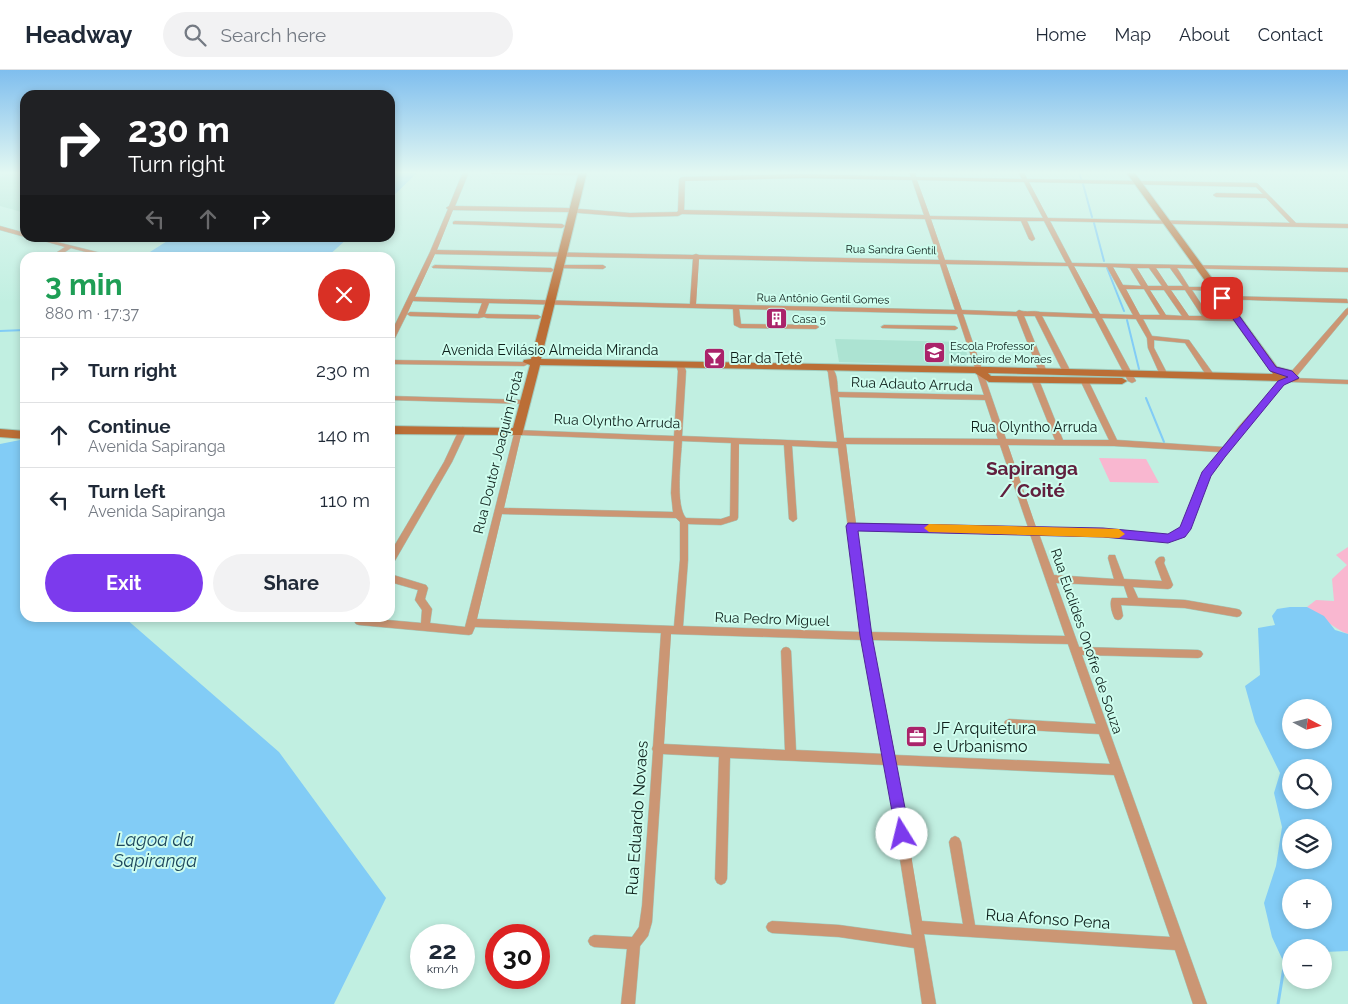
<!DOCTYPE html>
<meta charset="utf-8">
<style>
:root{--surface:#fff;--page:#f2f2f3;--text:#1f2937;--muted:#747a83;--line:#e0e1e3;--accent:#7c3aed}
body{margin:0;font-family:Raleway,sans-serif;background:var(--page);color:var(--text);height:100vh;display:flex;flex-direction:column;font-size:19px;white-space:nowrap}
*{box-sizing:border-box;margin:0}
p{font-size:16px;color:var(--muted)}
.icon{flex:none;width:28px;height:28px;fill:none;stroke:currentColor;stroke-width:2;stroke-linecap:round;stroke-linejoin:round}
.map{position:relative;flex:1;overflow:hidden}
.panel{position:absolute;left:20px;top:182px;width:375px;height:370px;display:flex;flex-direction:column;background:var(--surface);border-radius:15px;box-shadow:0 2px 8px #0003}
.panel>*{flex:none}
.banner{position:absolute;left:20px;top:20px;width:375px;height:152px;border-radius:15px;box-shadow:0 2px 8px #0003;background:#202124;color:#fff;overflow:hidden}
.needle{width:32px;rotate:97deg}
.controls{position:absolute;left:1282px;top:629px;display:grid;gap:10px}
.controls a{display:grid;place-items:center;width:50px;height:50px;border-radius:50%;background:var(--surface);box-shadow:0 2px 8px #0003;font-size:25px}
.speed{position:absolute;left:410px;top:854px;display:flex;gap:10px;font-size:25px;font-weight:700;text-align:center}
.speed>*{display:grid;place-content:center;width:65px;height:65px;border-radius:50%;background:var(--surface);box-shadow:0 2px 8px #0003;line-height:1}
.speed small{font-size:12px;font-weight:400}
.speed .limit{border:8px solid #d22;background:#fff;color:#111}
.pin{position:absolute;display:grid;place-items:center;width:42px;height:42px;color:#fff;margin:-21px;border-radius:10px;box-shadow:0 2px 8px #0006}
.me{position:absolute;width:55px;margin:-28px;rotate:351deg;stroke-linejoin:round;filter:drop-shadow(0 0 4px #0008)}
.turn{display:flex;align-items:center;gap:18px;height:105px;padding:0 25px;font-size:22px}
.turn .icon{width:65px;height:65px;stroke-width:2.5}
.turn b{display:block;font-size:35px;line-height:42px}
.lanes{display:flex;align-items:center;height:48px;padding:0 25px;background:#0003;justify-content:center;gap:25px;direction:ltr}
.lanes .off{opacity:.35}
.round{display:grid;place-items:center;flex:none;width:52px;height:52px;border-radius:26px;background:var(--page)}
.summary{display:flex;align-items:center;justify-content:space-between;height:85px;padding:0 25px}
h1{font-size:30px;font-weight:700;line-height:38px;color:#1e9e55}
.action{display:flex;gap:10px;margin-top:auto;padding:10px 25px}
.action a{flex:1;height:58px;border-radius:30px;background:var(--accent);color:#fff;font-size:20px;font-weight:700;line-height:58px;text-align:center}
.action a+a{background:var(--page);color:var(--text)}
ul{padding:0;list-style:none}
li{display:flex;align-items:center;gap:15px;height:65px;padding:0 25px;border-top:1px solid var(--line)}
li div{flex:1}
li b{display:block;font-size:19px}
li em{font-style:normal}
header{display:flex;align-items:center;gap:30px;box-sizing:border-box;height:70px;padding:0 25px;background:var(--surface);border-bottom:1px solid var(--line)}
header strong{font-size:24px}
nav{display:flex;gap:28px;margin-inline-start:auto;font-size:18px}
.search{width:350px;height:45px;background:var(--page);display:flex;align-items:center;gap:12px;box-sizing:border-box;padding:0 18px;border-radius:28px;color:var(--muted);font-size:19px}
.map>svg:first-child{display:block}
</style>
<header>
<strong>Headway</strong>
<div class="search"><svg class="icon" aria-label="search" viewBox="0 0 24 24"><circle cx="10" cy="10" r="6"/><path d="M15 15l6 6"/></svg>Search here</div>
<nav><a>Home</a><a>Map</a><a>About</a><a>Contact</a></nav>
</header>
<div class="map">
<svg width="1348" height="934" viewBox="0 0 1348 934">
<rect width="100%" height="100%" fill="#c1efe1"/>
<g fill="#ace3d2">
<path d="M11 102H25V143L0 136V108Z"/>
<path d="M835 269 963 272 970 293 966 296 839 292Z"/>
</g>
<g fill="#f9b7d0">
<path d="M1099 388 1146 389 1159 413 1110 412Z"/>
<path d="M1348 477V564C1332 558 1323 546 1307 537L1316 530 1334 531 1332 509 1347 495 1336 485Z"/>
</g>
<g fill="#82ccf6" fill-rule="evenodd">
<path d="M390 102H418L390 129Z"/>
<path d="M172 168H348L327 187H142Z"/>
<path d="M25 369V548H125L279 682 386 828 334 934H0V374Z"/>
<path d="M1290 537H1307L1324 546 1335 560 1348 564V881L1324 882V878H1291V890L1284 893 1272 867 1264 833 1276 796 1282 757 1274 723 1280 703 1255 652 1245 616 1260 605 1258 558 1275 555 1272 546 1277 539ZM1291 638H1324V670H1291ZM1291 698H1324V730H1291ZM1291 758H1324V790H1291ZM1291 818H1324V850H1291Z"/>
</g>
<g fill="none" stroke-linecap="round" stroke-linejoin="round">
<g stroke="#82ccf6" stroke-width="2">
<path d="M1079 102 1081 109"/>
<path d="M1083 114 1092 147"/>
<path d="M1094 153 1104 191"/>
<path d="M1107 198 1124 241"/>
<path d="M1127 250 1139 299"/>
<path d="M0 261 25 260"/>
<path d="M1146 328 1164 372"/>
</g>
<path stroke="#82ccf6" stroke-width="3" d="M1278 934 1285 891"/>
<defs>
<g id="street">
<path d="M463 102H469L455 136 567 138 630 143 677 142 678 141 679 109 682 107 803 104 911 107 909 102H915L916 107 1022 109 1018 102H1024L1027 109 1257 113 1296 153 1348 154V158L1050 151 1072 193 1348 198V202L1177 198 1189 217H1216L1219 219 1216 221 1192 220 1209 246 1236 247 1239 249 1236 251 1143 249 1152 266 1189 270 1215 306 1211 308H1208L1185 273 1154 270V278L1168 305 1167 307H1161L1148 278 1147 268 1136 249 1102 248 1136 311 1132 313 1128 311 1095 248 1042 246 1071 302 1067 304 1063 302 1035 246H1024L1047 302 1043 304 1039 302 1017 246 963 244 1006 369 1055 370 1031 310 1035 308 1039 310 1063 370H1109L1081 312 1085 310 1089 312 1117 370 1223 377 1239 356 1282 308H1285L1288 310 1292 308 1348 310V314L1292 312 1288 310 1245 360 1210 406 1189 459 1180 468 1168 471 1103 465 1039 464 1054 505 1114 509 1108 488 1109 485H1115L1116 488 1124 509 1162 511 1155 492C1157 488 1159 486 1164 487L1165 490 1164 493 1173 515 1171 518 1168 519 1133 517 1138 528 1185 530 1237 539 1240 540 1242 543 1240 546 1237 547 1185 538 1121 535 1123 546 1121 549 1118 550 1115 549C1112 544 1109 533 1112 528H1128L1124 516 1056 513 1079 577 1198 580 1201 581 1203 584 1201 587 1198 588 1082 585 1207 934H1193L1175 880 924 864 936 934H922L914 878 839 867 772 863 768 861 766 857 768 853 772 851 839 855 912 865 885 695 730 688 727 809 725 813 721 815 717 813 715 809 719 687 663 684 652 852 648 866 640 876 635 934H621L627 879 594 877 590 875 588 871 590 867 594 865 632 867 639 857 642 836 653 681 652 679 653 676 661 563 475 557 472 564 469 565 359 555 356 554 354 551 356 548H365L421 553 422 540 415 530 418 520 390 512V504L426 515 428 518 425 529 432 539 430 553 465 557 515 360 674 366 678 301 676 295 677 293H683L686 301 682 366 837 372 828 302 825 298 829 296C838 301 837 312 838 322L984 325 957 244 739 239 741 254 816 255 819 257 816 259 740 258 734 255 733 239 489 233 485 244 538 245 541 247 538 249 487 248 484 247 479 248 410 246 407 244 393 272 390 274V265L430 182 448 139 446 138 449 136ZM803 108 912 110 924 145 684 140 685 111ZM917 110 1024 112 1043 148 930 146ZM1029 112 1256 117 1263 124 1216 123 1213 125 1216 127 1266 128 1290 153 1048 148ZM453 140 567 142 630 147 678 146 682 144 925 149 939 190 699 185 696 184 693 185 437 180ZM931 149 1021 151 1029 169 1032 171 1035 169 1027 151H1044L1066 193 945 190ZM435 184 693 189 690 234 415 227ZM699 189 940 194 955 240 696 234ZM946 194 1068 196 1093 244 1040 242C1034 240 1026 243 1019 240L1016 242 962 240ZM1074 196 1107 197 1133 245 1100 244ZM1113 197 1130 198 1141 216 1123 215ZM1137 198H1149L1162 216H1148ZM1156 198H1170L1183 216H1168ZM1126 219H1144L1160 245H1140ZM1150 220H1164L1182 246 1166 245ZM1171 220H1185L1202 246H1189ZM413 231 482 233 478 244 410 242 407 244ZM839 327 985 330 998 369 844 368ZM521 365 674 371 671 423 673 442 504 438ZM682 371 731 373 730 446 721 449 686 448C675 436 681 388 682 371ZM739 374 784 375 789 449 793 452 797 449 792 376 838 378 861 562 683 556 688 490V454L721 455 737 450 738 448ZM846 374 1000 375 1028 457 856 453ZM1008 375 1114 376 1219 382 1202 405 1181 457 1174 463 1168 465 1103 459 1036 457ZM502 444 676 448 680 452V490L674 556 477 549ZM857 459 1030 464 1065 566 870 562ZM671 564 862 570 884 684 796 680 791 581 789 578 786 577 783 578 781 581 785 680 664 674ZM872 570 1068 574 1096 654 1009 649 1005 651 1004 654 1005 657 1009 659 1099 664 1110 694 895 685ZM896 695 1114 705 1170 867 975 855 961 772 959 768 955 766 951 768 949 772 963 854 922 851Z"/>
<path d="M489 102H585L586 103 583 105 492 104Z"/>
<path d="M455 151 562 154 565 156 562 158 453 154V152Z"/>
<path d="M0 156 25 163V167L0 160Z"/>
<path d="M33 168H41L121 188H108L71 178 56 188H48L65 177Z"/>
<path d="M435 195 551 198 554 200 551 202 433 198 432 197Z"/>
<path d="M560 195H603L606 197 603 199 558 198 557 197Z"/>
<path d="M1222 226 1347 229 1348 233 1220 229V227Z"/>
<path d="M1348 238V244L1296 307H1290V303L1346 239Z"/>
<path d="M884 255 955 256 958 258 955 260 882 258 881 257Z"/>
<path d="M390 290 523 292 528 290 532 292 524 296 390 294Z"/>
<path d="M390 326 527 330 531 332 527 334 390 330Z"/>
<path d="M463 357 467 360 452 392 393 494 390 495V483L444 392 459 360Z"/>
</g>
<g id="secondary">
<path d="M579 102H587L541 289 988 297 1273 304 1126 102H1134L1277 297 1293 301 1299 308 1298 310 1285 313 1280 311 988 303 991 306 1122 308 1127 311 1122 314 989 312 975 303 540 295 522 365 390 364V356L513 358 530 295 523 292 524 290 531 289Z"/>
<path d="M0 359 25 361V369L0 367Z"/>
</g>
</defs>
<use href="#street" stroke="#a1cabd" stroke-width="1"/>
<use href="#secondary" stroke="#a1cabd" stroke-width="2"/>
<use href="#street" fill="#cb9674" fill-rule="evenodd"/>
<use href="#secondary" fill="#bb6e36" fill-rule="evenodd"/>
</g>
<linearGradient id="sky" x2="0" y2="1"><stop stop-color="#7fbeee"/><stop offset="0.44" stop-color="#e3f8f2"/><stop offset="1" stop-color="#e3f8f2" stop-opacity="0"/></linearGradient>
<rect width="1348" height="233" fill="url(#sky)"/>
<path fill="#7c3aed" stroke="#51269a" d="M1222 225 1225 226 1276 297 1292 301 1299 308 1284 315 1225 387 1211 406 1191 459 1185 467 1168 473 1103 467 858 461 872 566 910 764 907 769 902 772 897 769 860 566 846 456 848 453 1103 458 1168 464 1180 457 1202 402 1278 311 1288 307 1270 301 1218 228Z"/>
<path fill="#f59e0b" d="M929 454 1119 459 1125 464 1119 468 929 462 924 458Z"/>
<defs>
<symbol id="building-square" viewBox="-11 -11 22 22"><rect x="-9" y="-9" width="18" height="18" rx="4" fill="#aa236a" stroke="#cefdee"/><path d="M-4-6H4V6H1V3H-1V6H-4ZM-2.5-4.3h1.7v1.8h-1.7ZM.8-4.3h1.7v1.8H.8ZM-2.5-1h1.7V.8h-1.7ZM.8-1h1.7V.8H.8Z" fill="#fff"/></symbol>
<symbol id="school-square" viewBox="-11 -11 22 22"><rect x="-9" y="-9" width="18" height="18" rx="4" fill="#aa236a" stroke="#cefdee"/><path d="M0-5L7-2L0 1L-7-2ZM-4 1L0 2.5L4 1V4Q0 6-4 4Z" fill="#fff"/></symbol>
<symbol id="bar-square" viewBox="-11 -11 22 22"><rect x="-9" y="-9" width="18" height="18" rx="4" fill="#aa236a" stroke="#cefdee"/><path d="M-6-5H6L.8 .8V4.5H3.5V6h-7V4.5H-.8V.8Z" fill="#fff"/></symbol>
<symbol id="office-square" viewBox="-11 -11 22 22"><rect x="-9" y="-9" width="18" height="18" rx="4" fill="#aa236a" stroke="#cefdee"/><path d="M-6-3h4V-5.5h4V-3h4V5H-6ZM-1-4.5V-3h2v-1.5ZM-6 0V1H6V0Z" fill="#fff"/></symbol>
</defs>
<g fill-rule="evenodd">
<use href="#building-square" x="764" y="236" width="25" height="25"/>
<use href="#school-square" x="922" y="270" width="25" height="25"/>
<use href="#bar-square" x="702" y="276" width="25" height="25"/>
<use href="#office-square" x="904" y="654" width="25" height="25"/>
</g>
<g text-anchor="middle" dominant-baseline="central" stroke-width="4" stroke-linejoin="round" paint-order="stroke">
<g font-size="11" fill="#0d1f1a" stroke="#cefdee">
<text transform="translate(891 180) rotate(1)">Rua Sandra Gentil</text>
<text transform="translate(823 229) rotate(1)">Rua Antônio Gentil Gomes</text>
</g>
<g font-size="11" fill="#0d1f1a" stroke="#cefdee" text-anchor="start">
<text x="792" y="249">Casa 5</text>
<text x="950" y="276">Escola Professor<tspan x="950" dy="13">Monteiro de Moraes</tspan></text>
</g>
<g font-size="14" fill="#0d1f1a" stroke="#cefdee">
<text x="550" y="280">Avenida Evilásio Almeida Miranda</text>
<text transform="translate(912 314) rotate(2)">Rua Adauto Arruda</text>
<text transform="translate(617 351) rotate(2)">Rua Olyntho Arruda</text>
<text x="1034" y="357">Rua Olyntho Arruda</text>
<text transform="translate(498 382) rotate(-76)">Rua Doutor Joaquim Frota</text>
<text transform="translate(772 549) rotate(2)">Rua Pedro Miguel</text>
<text transform="translate(1087 571) rotate(71)">Rua Euclides Onofre de Souza</text>
</g>
<g font-size="14" fill="#0d1f1a" stroke="#cefdee" text-anchor="start">
<text x="730" y="288">Bar da Tetê</text>
</g>
<g font-size="16" fill="#0d1f1a" stroke="#cefdee" text-anchor="start">
<text x="933" y="658">JF Arquitetura<tspan x="933" dy="18">e Urbanismo</tspan></text>
</g>
<g font-size="16" fill="#0d1f1a" stroke="#cefdee">
<text transform="translate(637 748) rotate(-86)">Rua Eduardo Novaes</text>
<text transform="translate(1048 849) rotate(4)">Rua Afonso Pena</text>
</g>
<g font-size="18" font-style="italic" fill="#1d465c" stroke="#cefdee">
<text x="155" y="769">Lagoa da<tspan x="155" dy="21">Sapiranga</tspan></text>
</g>
<g font-size="19" font-weight="bold" fill="#61203e" stroke="#cefdee">
<text x="1032" y="398">Sapiranga<tspan x="1032" dy="22">/ Coité</tspan></text>
</g>
</g>
</svg>
<div class="controls">
<a><svg class="needle" viewBox="-14 -14 28 28"><path d="M0-13l5 13h-10z" fill="#e53935"/><path d="M0 13l5-13h-10z" fill="#747a83"/></svg></a>
<a><svg class="icon" aria-label="search" viewBox="0 0 24 24"><circle cx="10" cy="10" r="6"/><path d="M15 15l6 6"/></svg></a>
<a><svg class="icon" aria-label="layers" viewBox="0 0 24 24"><path d="M12 4l9 5-9 5-9-5zM3 14l9 5 9-5"/></svg></a>
<a>+</a>
<a>−</a>
</div>
<div class="speed"><div>22<small>km/h</small></div><div class="limit">30</div></div>
<div class="pin" style="left:1222px;top:228px;background:#d93025"><svg class="icon" aria-label="arrive" viewBox="0 0 24 24"><path d="M6 21V4h12l-3 4 3 4H6"/></svg></div>
<svg class="me" style="left:902px;top:764px" viewBox="-20 -20 40 40"><circle r="19" fill="#fff"/><path d="M0-13L10 11 0 6-10 11z" fill="#7c3aed"/></svg>
<div class="banner">
<div class="turn"><svg class="icon" aria-label="right" viewBox="0 0 24 24"><path d="M7 20v-9h11M14 6l5 5-5 5"/></svg><div><b>230 m</b>Turn right</div></div>
<div class="lanes"><svg class="icon off" aria-label="left" viewBox="0 0 24 24"><path d="M17 20v-9H6M10 6l-5 5 5 5"/></svg><svg class="icon off" aria-label="ahead" viewBox="0 0 24 24"><path d="M12 20V5M6 11l6-6 6 6"/></svg><svg class="icon" aria-label="right" viewBox="0 0 24 24"><path d="M7 20v-9h11M14 6l5 5-5 5"/></svg></div>
</div>
<section class="panel">
<div class="summary"><div><h1>3 min</h1><p>880 m · 17:37</p></div><a class="round" style="background:#d93025;color:#fff"><svg class="icon" aria-label="close" viewBox="0 0 24 24"><path d="M6 6l12 12M18 6L6 18"/></svg></a></div>
<ul>
<li><svg class="icon" aria-label="right" viewBox="0 0 24 24"><path d="M7 20v-9h11M14 6l5 5-5 5"/></svg><div><b>Turn right</b></div><em>230 m</em></li>
<li><svg class="icon" aria-label="ahead" viewBox="0 0 24 24"><path d="M12 20V5M6 11l6-6 6 6"/></svg><div><b>Continue</b><p>Avenida Sapiranga</p></div><em>140 m</em></li>
<li><svg class="icon" aria-label="left" viewBox="0 0 24 24"><path d="M17 20v-9H6M10 6l-5 5 5 5"/></svg><div><b>Turn left</b><p>Avenida Sapiranga</p></div><em>110 m</em></li>
</ul>
<div class="action"><a>Exit</a><a>Share</a></div>
</section>
</div>
